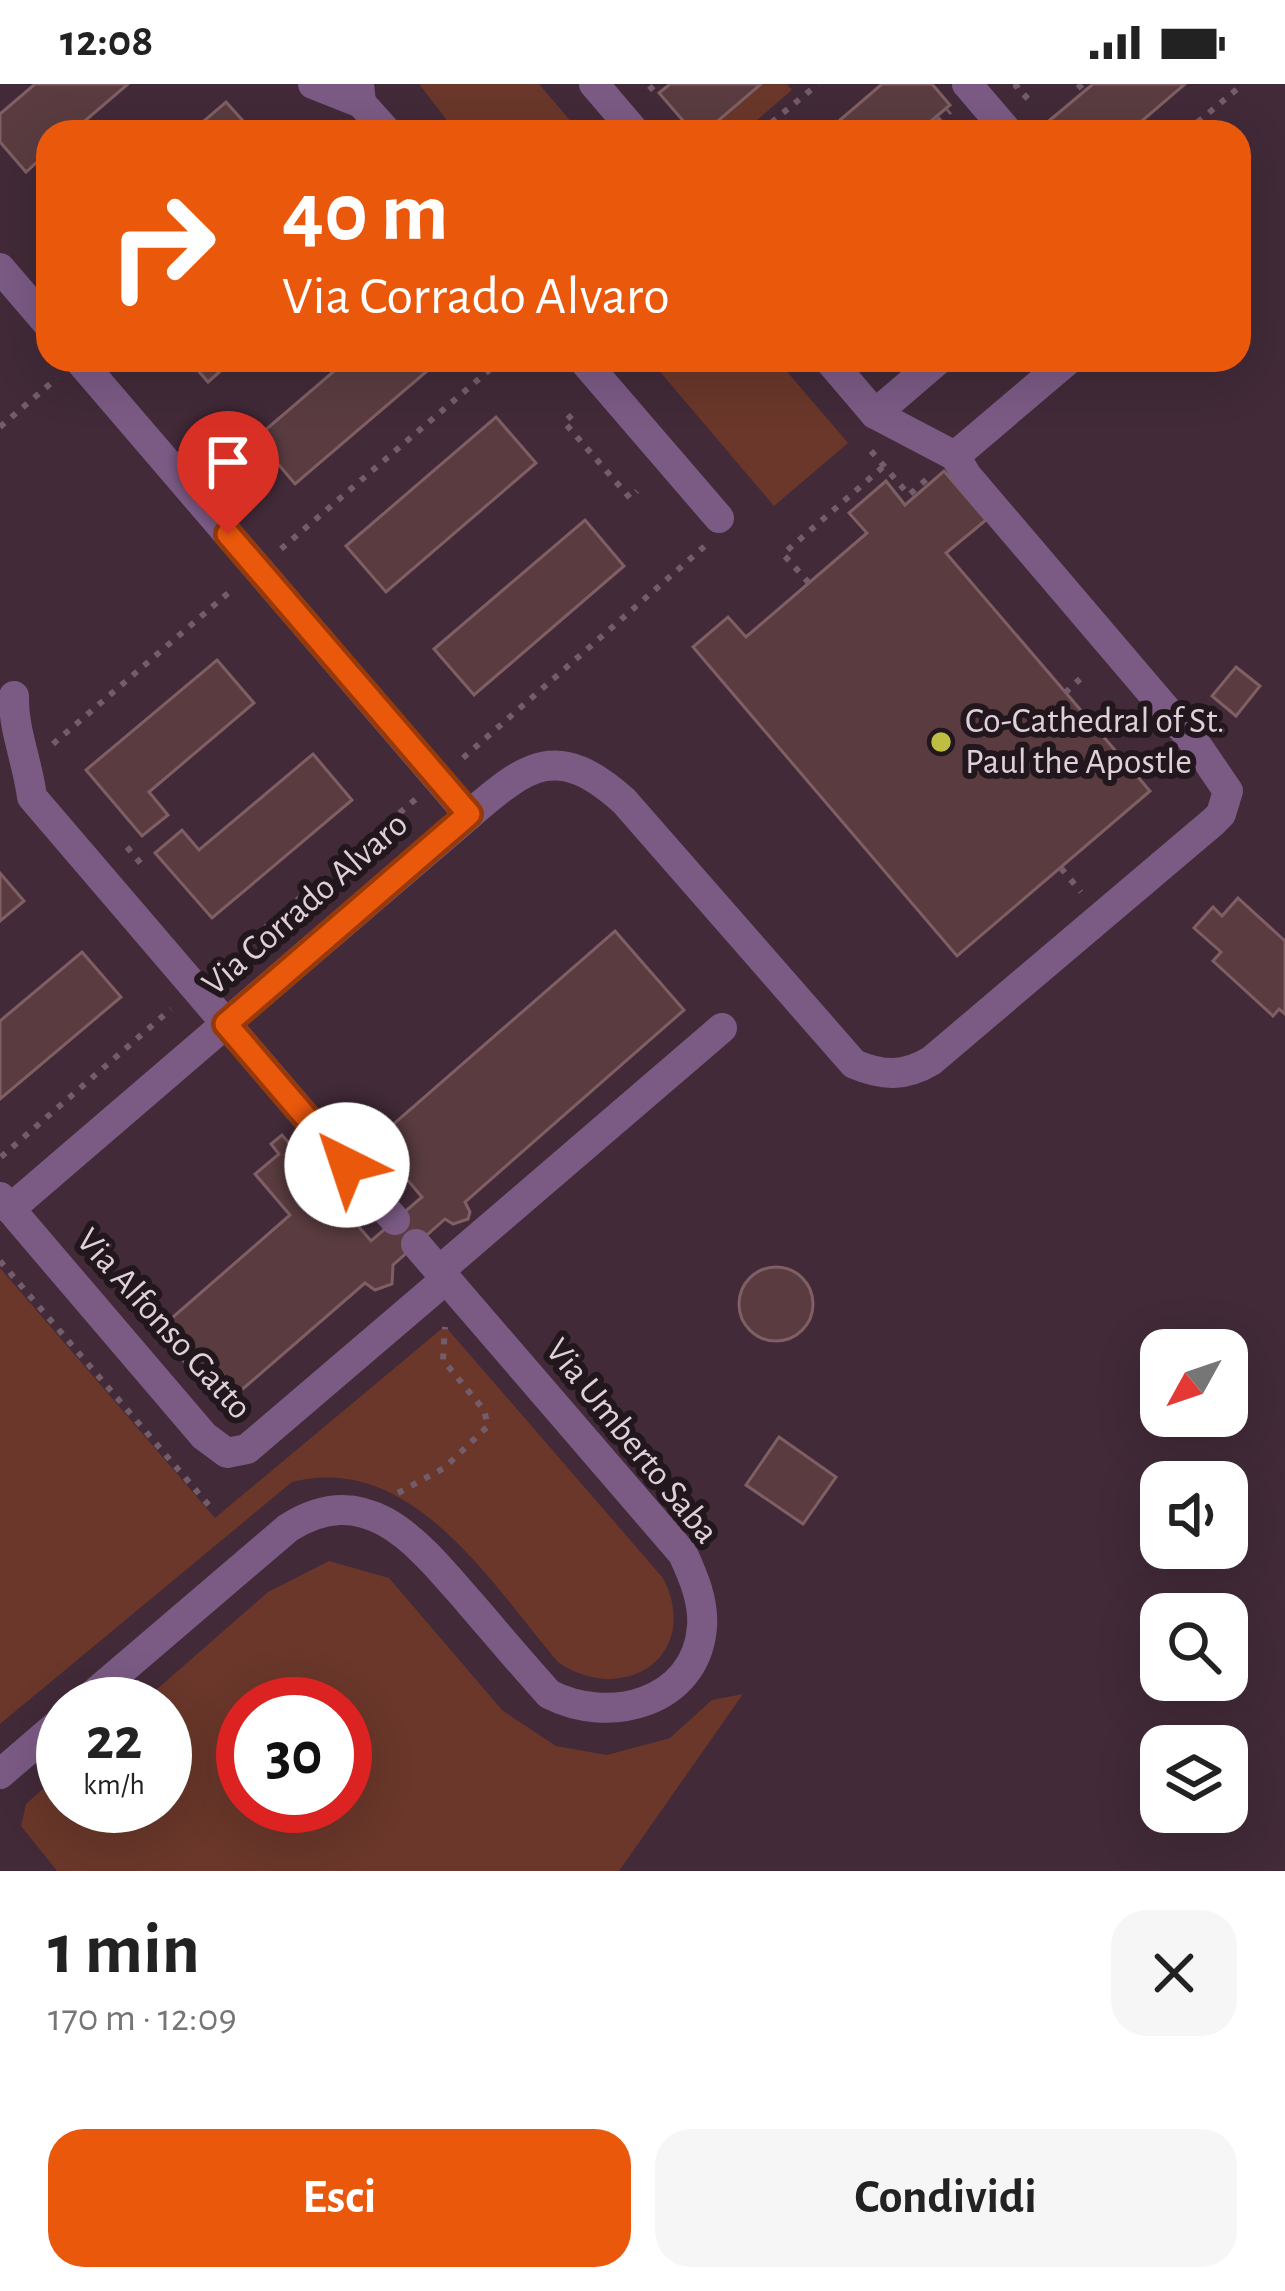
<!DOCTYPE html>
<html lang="it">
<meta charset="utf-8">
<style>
:root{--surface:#fff;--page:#f6f6f6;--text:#222;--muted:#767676;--accent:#ea580c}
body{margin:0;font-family:"Alegreya Sans",sans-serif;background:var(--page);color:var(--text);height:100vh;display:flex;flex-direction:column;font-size:45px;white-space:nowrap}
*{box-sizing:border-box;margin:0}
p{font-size:39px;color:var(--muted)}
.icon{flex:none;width:66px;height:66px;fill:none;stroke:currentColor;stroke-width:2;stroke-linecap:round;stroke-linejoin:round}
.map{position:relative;height:1787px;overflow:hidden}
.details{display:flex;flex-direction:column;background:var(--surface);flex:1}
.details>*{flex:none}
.top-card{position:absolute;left:36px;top:36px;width:1215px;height:252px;border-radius:36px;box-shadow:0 12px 48px #0002;background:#ea580c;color:#fff;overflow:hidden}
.needle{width:78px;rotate:230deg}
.fabs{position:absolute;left:1140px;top:1245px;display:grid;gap:24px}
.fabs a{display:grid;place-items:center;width:108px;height:108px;border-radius:24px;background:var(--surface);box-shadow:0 12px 48px #0002;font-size:60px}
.speed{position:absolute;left:36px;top:1593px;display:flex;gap:24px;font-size:60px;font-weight:700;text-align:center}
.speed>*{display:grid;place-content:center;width:156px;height:156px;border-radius:50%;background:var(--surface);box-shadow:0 12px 48px #0002;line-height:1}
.speed small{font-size:30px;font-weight:400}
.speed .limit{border:18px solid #d22;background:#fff;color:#111}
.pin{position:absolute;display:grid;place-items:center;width:102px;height:102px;color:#fff;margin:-123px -51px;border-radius:50% 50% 50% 0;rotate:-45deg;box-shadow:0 0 12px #0007}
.pin .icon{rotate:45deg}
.me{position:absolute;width:132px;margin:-66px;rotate:319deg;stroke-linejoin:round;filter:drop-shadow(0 0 9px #0008)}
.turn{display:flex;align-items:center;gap:42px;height:252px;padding:0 48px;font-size:54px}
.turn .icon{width:156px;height:156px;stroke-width:2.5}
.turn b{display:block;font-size:84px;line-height:102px}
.round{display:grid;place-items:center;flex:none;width:126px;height:126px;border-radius:36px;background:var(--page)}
.overview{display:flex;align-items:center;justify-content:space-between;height:204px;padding:0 48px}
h1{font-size:72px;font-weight:700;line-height:90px}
.primary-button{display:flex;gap:24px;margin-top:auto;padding:24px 48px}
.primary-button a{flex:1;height:138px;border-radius:36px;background:var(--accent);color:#fff;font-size:48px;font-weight:700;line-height:138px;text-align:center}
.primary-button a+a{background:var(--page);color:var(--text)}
.status{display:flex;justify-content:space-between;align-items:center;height:84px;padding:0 60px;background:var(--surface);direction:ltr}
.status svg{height:33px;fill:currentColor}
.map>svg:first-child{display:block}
</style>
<div class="status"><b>12:08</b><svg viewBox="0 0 49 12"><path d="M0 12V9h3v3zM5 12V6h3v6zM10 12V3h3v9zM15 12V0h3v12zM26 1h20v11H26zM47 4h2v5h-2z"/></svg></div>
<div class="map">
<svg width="1285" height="1787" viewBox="0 0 1285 1787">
<rect width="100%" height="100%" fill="#422a38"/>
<g fill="#6a372a" fill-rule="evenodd">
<path d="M419 0H539L580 48H456Z"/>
<path d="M761 0H787L792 6 743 48H705Z"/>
<path d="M650 276H777L848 359 774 422Z"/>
<path d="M0 1184 215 1434 445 1242 663 1494C702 1570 627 1623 559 1579 491 1500 412 1367 292 1398L0 1640Z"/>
<path d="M329 1477 389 1494 503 1627 556 1662 607 1671 670 1654 712 1616 743 1610 619 1787H57L21 1742 26 1720 63 1687V1722H165V1620H140L268 1508ZM345 1620V1722H243V1620Z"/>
</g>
<g fill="#5a3c40" stroke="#7f5f63" stroke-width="3" fill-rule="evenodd">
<path d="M35 0H128L72 48H48V68L26 88 0 58V30Z"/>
<path d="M670 0H761L705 48H693L659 9Z"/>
<path d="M882 0H932L950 21 918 48H826Z"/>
<path d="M1093 0H1185L1129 48H1060L1050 36Z"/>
<path d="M226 18 253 48H191Z"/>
<path d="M189 276H233L208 298Z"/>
<path d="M347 276H440L295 400 256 354Z"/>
<path d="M496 333 536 379 386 508 346 462Z"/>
<path d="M944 387 986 436 946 469 1150 707 957 872 693 563 728 533 746 553 867 449 849 429 886 397 905 421Z"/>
<path d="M585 436 624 482 474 611 434 565Z"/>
<path d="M217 576 254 619 149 708 168 731 142 752 86 686Z"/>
<path d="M1236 583 1260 602 1236 632 1212 612Z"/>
<path d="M313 670 352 716 212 834 155 769 182 746 199 766Z"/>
<path d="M0 789 24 817 0 837Z"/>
<path d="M1238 814 1285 857V930L1279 925 1273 932 1213 877 1221 868 1194 844 1213 823 1222 832Z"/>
<path d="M615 847 684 926 465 1118 470 1128 468 1135 453 1140 445 1135 393 1181 392 1200 375 1206 365 1199 223 1322 157 1247 290 1131 255 1090 279 1070 271 1060 282 1051 325 1100ZM393 1079 422 1113 371 1157 341 1122Z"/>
<path d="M82 868 121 913 0 1015V937Z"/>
<circle cx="776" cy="1220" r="37"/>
<path d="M779 1353 836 1393 803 1440 746 1401Z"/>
</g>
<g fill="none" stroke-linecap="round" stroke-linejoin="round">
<g stroke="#735d6a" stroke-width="6" stroke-dasharray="6 9" stroke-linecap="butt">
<path d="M1019 0 1016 2 1028 15 1024 19"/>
<path d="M1078 0 1084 7"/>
<path d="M649 6 656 0"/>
<path d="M760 48 818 0"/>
<path d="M925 48 950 27"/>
<path d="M1186 48 1243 0"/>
<path d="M572 331 564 338 630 414 637 407"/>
<path d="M0 343 57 294"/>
<path d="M871 367 909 411 928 394"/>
<path d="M281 465 501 276"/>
<path d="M809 499 783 470 884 382"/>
<path d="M1065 609 1080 595"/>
<path d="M53 660 234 504"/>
<path d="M463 674 706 461"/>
<path d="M127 763 142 781"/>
<path d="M1061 784 1081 808"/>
<path d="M217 885 417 714"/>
<path d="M1 1073 171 925"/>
<path d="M0 1177 212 1425"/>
<path d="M398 1409 444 1384 488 1342 484 1326 443 1276 445 1243"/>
</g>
<g stroke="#7b5a84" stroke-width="30">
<path d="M313 0 361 19 359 0"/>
<path d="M594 0 635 48"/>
<path d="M967 0 1008 48"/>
<path d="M361 19 387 48"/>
<path d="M0 184 48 240"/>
<path d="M583 276 719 434"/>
<path d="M829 276 875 330 955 372 1068 276"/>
<path d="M875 330 938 276"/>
<path d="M14 612C13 646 28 679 32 713L347 1081"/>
<path d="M469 731C529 679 558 658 624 717L854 980C883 992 904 993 931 977L1213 738 1221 730 1228 707 1198 663 967 392 955 372"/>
<path d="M365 1102 395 1136"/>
<path d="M0 1113 204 1352 227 1369 247 1365 446 1195"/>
<path d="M10 1125 469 731 79 276"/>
<path d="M439 1187 722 944"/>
<path d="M82 1620 288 1444C368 1392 421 1463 470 1519 496 1549 522 1580 549 1610 608 1641 696 1620 702 1543 704 1517 693 1492 683 1470L416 1160"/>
<path d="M0 1690 63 1636"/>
</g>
</g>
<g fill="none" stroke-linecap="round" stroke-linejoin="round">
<defs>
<path id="route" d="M228 450 469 730 226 940 347 1081"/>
</defs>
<use href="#route" stroke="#983908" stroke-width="30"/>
<use href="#route" stroke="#ea580c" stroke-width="21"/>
</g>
<circle fill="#bebf42" stroke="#22171d" stroke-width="4.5" cx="941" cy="658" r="12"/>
<g text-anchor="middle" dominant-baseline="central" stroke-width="12" stroke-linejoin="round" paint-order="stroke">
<g font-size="36" fill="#e0d0d9" stroke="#22171d" text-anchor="start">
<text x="965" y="637">Co-Cathedral of St.<tspan x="965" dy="41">Paul the Apostle</tspan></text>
</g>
<g font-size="36" fill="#e0d0d9" stroke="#22171d">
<text transform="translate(305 820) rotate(-41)">Via Corrado Alvaro</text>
<text transform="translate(164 1240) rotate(48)">Via Alfonso Gatto</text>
<text transform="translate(632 1357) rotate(51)">Via Umberto Saba</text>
</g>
</g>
</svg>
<div class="fabs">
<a><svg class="needle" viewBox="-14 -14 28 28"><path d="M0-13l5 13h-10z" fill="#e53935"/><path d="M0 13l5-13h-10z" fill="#767676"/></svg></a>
<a><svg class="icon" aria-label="sound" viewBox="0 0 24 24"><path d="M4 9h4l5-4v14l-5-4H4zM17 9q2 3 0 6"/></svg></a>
<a><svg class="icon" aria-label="search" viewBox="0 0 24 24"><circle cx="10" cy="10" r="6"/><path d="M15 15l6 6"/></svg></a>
<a><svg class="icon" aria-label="layers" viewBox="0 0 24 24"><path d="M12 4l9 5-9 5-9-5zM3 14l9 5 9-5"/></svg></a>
</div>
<div class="speed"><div>22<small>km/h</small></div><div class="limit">30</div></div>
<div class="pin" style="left:228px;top:450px;background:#d93025"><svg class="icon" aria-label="arrive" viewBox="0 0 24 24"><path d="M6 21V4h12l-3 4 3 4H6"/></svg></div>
<svg class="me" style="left:347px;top:1081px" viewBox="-20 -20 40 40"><circle r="19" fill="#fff"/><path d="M0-13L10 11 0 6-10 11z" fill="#ea580c"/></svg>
<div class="top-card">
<div class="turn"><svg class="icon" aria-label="right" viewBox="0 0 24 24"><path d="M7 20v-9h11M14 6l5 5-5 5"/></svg><div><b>40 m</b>Via Corrado Alvaro</div></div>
</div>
</div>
<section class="details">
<div class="overview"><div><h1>1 min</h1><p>170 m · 12:09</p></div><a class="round"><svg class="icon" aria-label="close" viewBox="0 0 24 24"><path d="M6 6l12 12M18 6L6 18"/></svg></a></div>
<div class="primary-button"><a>Esci</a><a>Condividi</a></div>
</section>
